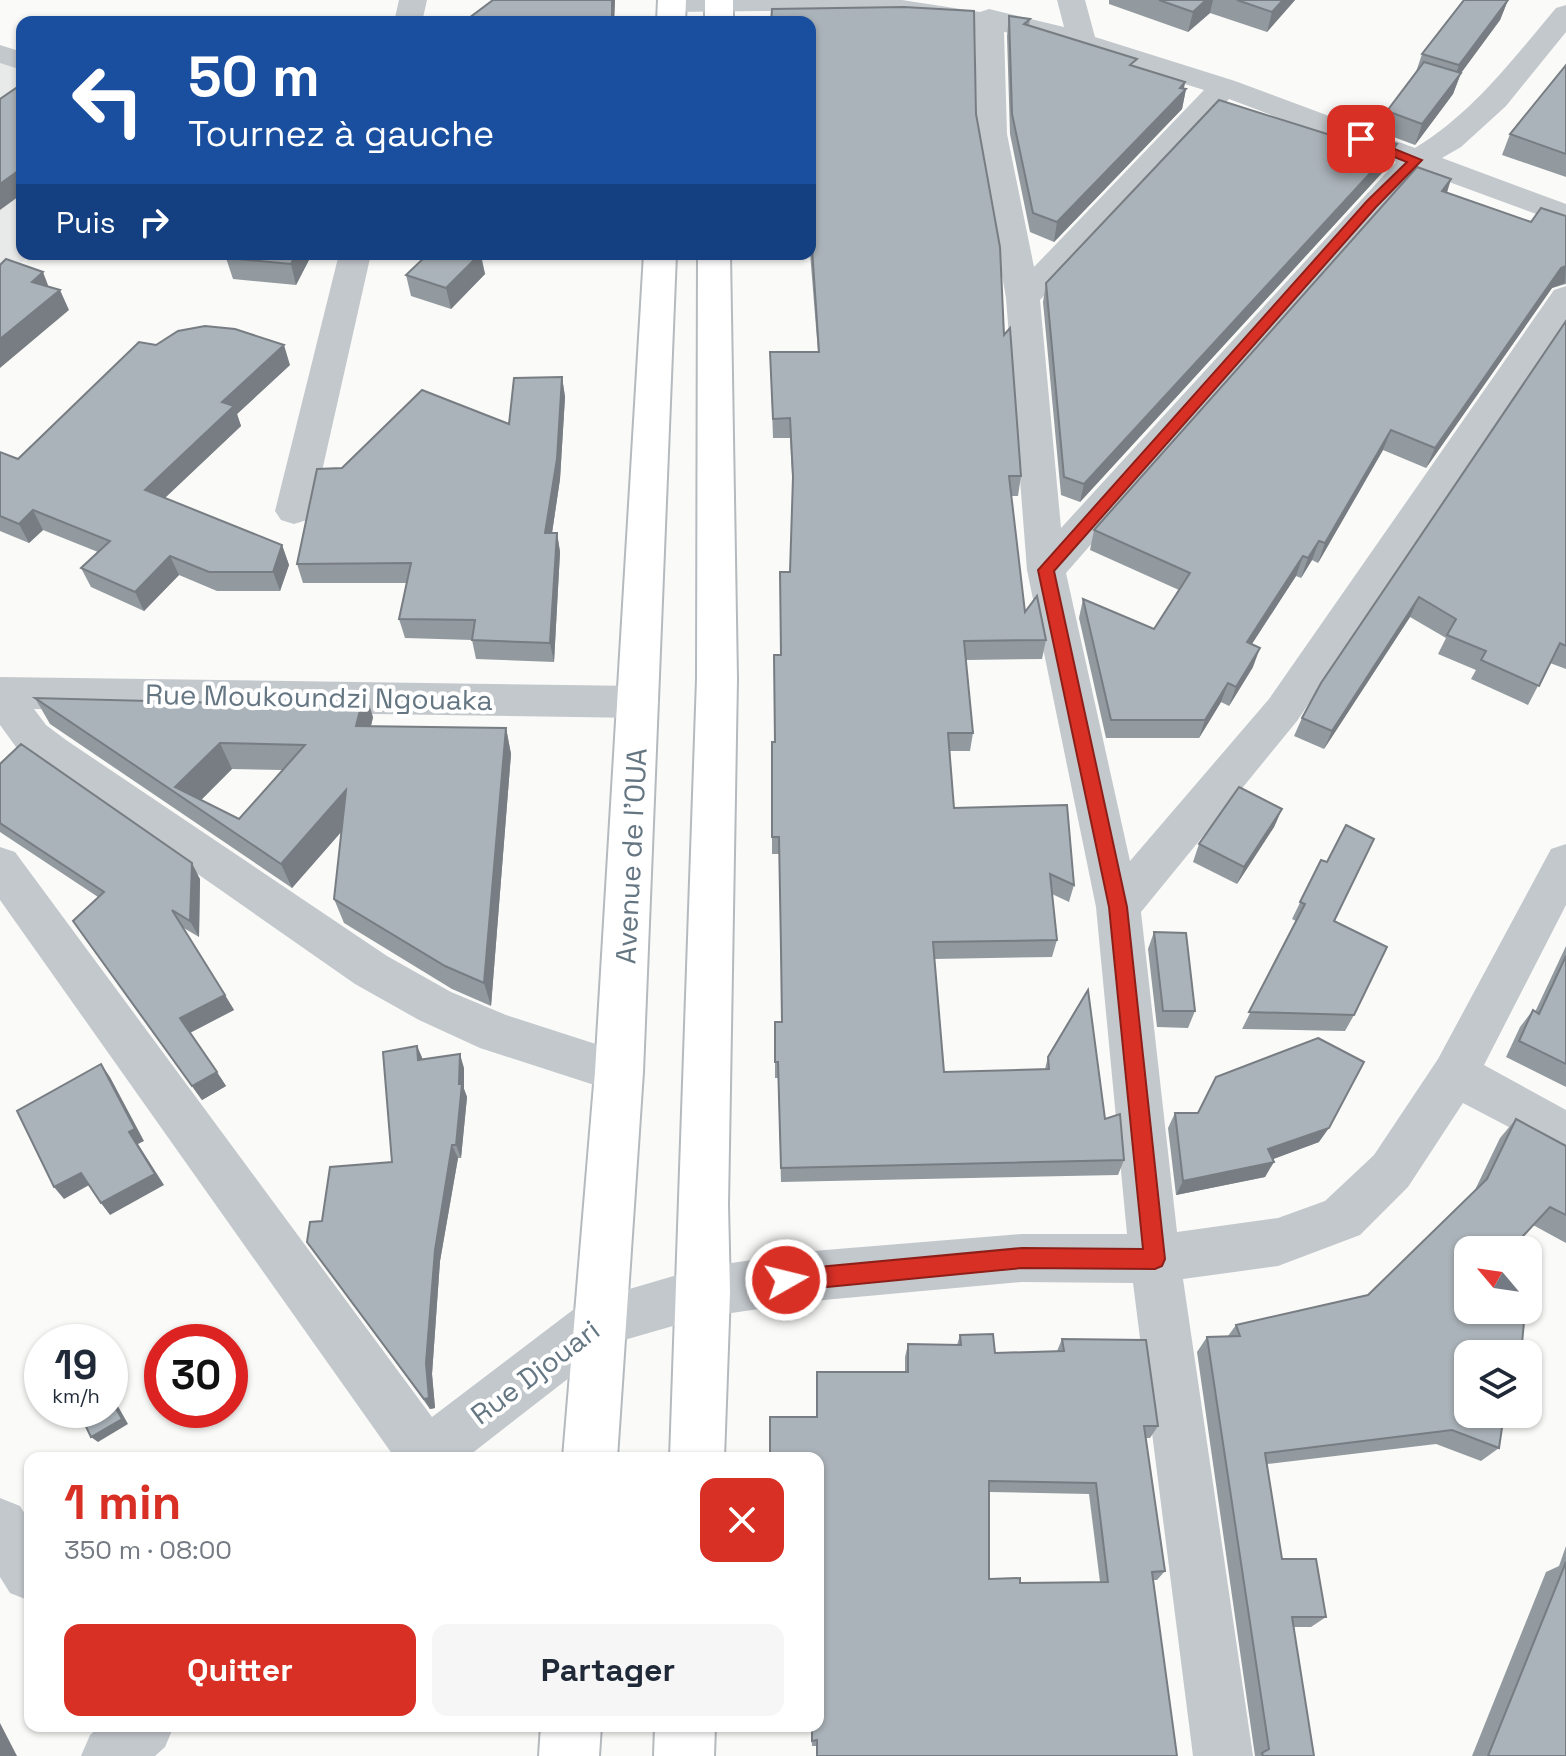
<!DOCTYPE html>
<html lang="fr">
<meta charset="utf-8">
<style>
:root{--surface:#fff;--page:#f6f6f7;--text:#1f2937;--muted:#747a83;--accent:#d93025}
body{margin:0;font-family:"Space Grotesk",sans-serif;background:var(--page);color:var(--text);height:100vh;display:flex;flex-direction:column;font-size:30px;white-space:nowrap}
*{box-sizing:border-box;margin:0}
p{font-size:26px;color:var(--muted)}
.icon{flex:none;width:44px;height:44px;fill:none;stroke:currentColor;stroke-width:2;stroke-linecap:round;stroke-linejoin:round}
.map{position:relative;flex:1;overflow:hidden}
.drawer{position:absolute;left:24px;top:1452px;width:800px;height:280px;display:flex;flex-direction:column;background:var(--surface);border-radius:16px;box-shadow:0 2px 6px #0004}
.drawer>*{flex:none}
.hud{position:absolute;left:16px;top:16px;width:800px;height:244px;border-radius:16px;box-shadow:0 2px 6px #0004;background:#1a4fa0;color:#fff;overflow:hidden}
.needle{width:52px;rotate:299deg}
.controls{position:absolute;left:1454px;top:1236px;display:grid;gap:16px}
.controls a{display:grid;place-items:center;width:88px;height:88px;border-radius:16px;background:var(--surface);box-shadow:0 2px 6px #0004;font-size:40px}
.speed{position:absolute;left:24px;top:1324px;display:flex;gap:16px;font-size:40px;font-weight:700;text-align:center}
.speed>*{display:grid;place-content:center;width:104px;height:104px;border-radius:50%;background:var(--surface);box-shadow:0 2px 6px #0004;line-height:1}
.speed small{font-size:20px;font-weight:400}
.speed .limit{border:12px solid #d22;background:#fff;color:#111}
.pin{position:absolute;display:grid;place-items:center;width:68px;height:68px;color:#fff;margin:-34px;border-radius:16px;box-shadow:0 4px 12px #0006}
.me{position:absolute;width:88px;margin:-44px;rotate:82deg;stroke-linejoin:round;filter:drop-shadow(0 0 6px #0008)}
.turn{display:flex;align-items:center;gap:28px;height:168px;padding:0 40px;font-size:36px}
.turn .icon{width:104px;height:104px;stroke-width:2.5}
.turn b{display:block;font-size:56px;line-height:68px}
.then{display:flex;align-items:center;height:76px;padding:0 40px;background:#0003;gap:16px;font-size:30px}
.round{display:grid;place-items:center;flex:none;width:84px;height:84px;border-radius:16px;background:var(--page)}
.summary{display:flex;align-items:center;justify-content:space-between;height:136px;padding:0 40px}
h1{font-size:48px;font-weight:700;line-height:60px;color:var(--accent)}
.cta{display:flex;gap:16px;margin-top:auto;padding:16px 40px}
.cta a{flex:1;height:92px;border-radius:16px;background:var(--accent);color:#fff;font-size:32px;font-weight:700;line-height:92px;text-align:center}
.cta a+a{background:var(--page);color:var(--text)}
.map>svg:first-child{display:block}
</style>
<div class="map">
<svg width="1566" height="1756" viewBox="0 0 1566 1756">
<rect width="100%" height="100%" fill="#fafaf8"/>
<path fill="#e8e9e9" d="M0 55 22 61V254H31L0 282Z"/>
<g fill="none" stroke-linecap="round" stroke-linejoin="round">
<defs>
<g id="major">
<path d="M658 0H686L685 22H657Z"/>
<rect x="705" y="0" width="28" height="22"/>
<path d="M644 254H676L643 1072 617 1458H563L595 1072Z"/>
<path d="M698 254H730L737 679 728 1205 730 1292 724 1458H670L697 679Z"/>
<path d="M541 1726H601L599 1756H539Z"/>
<path d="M655 1726H715L714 1756H654Z"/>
</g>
</defs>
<use href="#major" stroke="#b5babe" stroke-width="4"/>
<g fill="#c3c8cc" fill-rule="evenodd">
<path d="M399 0H427L422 22H394Z"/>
<path d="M660 0H902L980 12 989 9 1064 27 1057 0H1085L1095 37 1235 81 1415 148C1473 113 1513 59 1556 8L1566 5V32L1506 106 1461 147 1442 158 1566 204V225L1422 172 1383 211 1066 573 1130 861 1269 699 1554 290 1566 286V322L1297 721 1141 912 1177 1232 1278 1218 1325 1201 1374 1155 1438 1059 1551 849 1566 844V905L1484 1065 1566 1110V1157L1463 1103 1408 1187 1360 1235 1278 1266 1183 1279 1253 1756H1193L1133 1283 1022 1282 813 1301 704 1317 614 1343 466 1458H395L0 900V847L15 852 432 1417 582 1303 704 1267 813 1251 1022 1234H1127L1096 907 1027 570 1006 298 977 134 975 28 859 10 671 12 661 10 657 4ZM1004 32 1035 37 1204 90 1034 267 1007 134ZM1229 99 1396 162 1061 528 1040 300Z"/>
<path d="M0 45 22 52V70L0 63Z"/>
<path d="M339 254H371L313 511 307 520 294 524 281 520 275 511Z"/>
<path d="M0 677 639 686 653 691 659 702 653 713 639 718 34 709 46 725 66 740 387 956 451 992 506 1015 636 1057 643 1072 636 1087 619 1093 480 1048 419 1020 355 984 16 747 0 725Z"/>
<path d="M0 1498 20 1506 30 1522V1601L10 1593 0 1577Z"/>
<path d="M100 1726H174L165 1747 155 1756H81L90 1735Z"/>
</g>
<use href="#major" fill="#fff" fill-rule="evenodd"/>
</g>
<g fill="#929a9f" fill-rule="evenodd">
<path d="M493 0H615L614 22H470L469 18Z"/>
<path d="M1109 0H1295L1267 32 1210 13 1188 32 1109 4Z"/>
<path d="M1508 0 1500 20 1461 73 1453 94 1415 145 1380 132 1387 111 1416 72 1422 54Z"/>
<path d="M1009 16 1030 19 1029 26 1135 67 1185 82 1184 88 1186 89 1182 109 1054 242 1030 232 1010 134 1007 36Z"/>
<path d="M810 22 976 114 1021 476 1018 496H1011L1025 612 1046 640 1042 659 966 660 973 733 970 751H950L954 808 1074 885 1069 902 1052 894 1057 940 1052 957 934 959 944 1072 1045 1069 1048 1057 1105 1119 1124 1160 1118 1175 781 1182 778 1078H775V1062L782 1022 779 854H772V742H775L781 655 790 572 793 491 790 438H773L770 352H818L810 253Z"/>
<path d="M1566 65V177L1502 155 1510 134Z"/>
<path d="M1397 144 1391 163 1080 502 1061 495 1043 302 1046 283 1362 145Z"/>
<path d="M1451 179 1447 193 1531 222 1566 216V284L1552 288 1426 468 1383 450 1318 563 1312 560 1301 578 1296 576 1252 644 1253 667 1229 706 1221 702 1199 738H1106L1079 618 1083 599 1154 629 1179 590 1090 550 1094 530Z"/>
<path d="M312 254 296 285 233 279 226 258Z"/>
<path d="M428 254H481L485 274 451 309 411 296 406 275Z"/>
<path d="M1566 321V669L1550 663 1528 705 1471 679 1476 670 1438 654 1446 638 1410 617 1324 749 1294 736 1302 718Z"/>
<path d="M290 365 237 414 241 426 165 498 282 545 289 565 280 591H217L179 575 144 611 91 587 81 568 98 552 43 530 29 543 0 531V452L18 459Z"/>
<path d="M562 377 565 397 560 479 552 533H557L560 552 554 662 476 659 472 640 405 638 399 619 407 583H303L297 564 342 468 509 424Z"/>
<path d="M35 698 373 717 371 726 506 728 511 754 491 1006 452 989 344 923 334 899 342 831 292 888 50 724ZM232 769 283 770 239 819 201 800Z"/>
<path d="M0 764 200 879 199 937 182 927 234 1010 190 1032 226 1086 202 1100 84 937 73 921 98 897 0 832Z"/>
<path d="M1282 809 1274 827 1237 884 1193 862 1199 844Z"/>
<path d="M1321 860 1354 1015 1345 1031 1242 1029 1296 921 1292 919Z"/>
<path d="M1154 932 1195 1011 1188 1028 1157 1027 1148 949Z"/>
<path d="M1566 946V1087L1506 1057 1520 1027 1533 1010 1535 1012Z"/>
<path d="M417 1046 423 1060 464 1068V1089L467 1097 461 1158H458L440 1261 432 1374 435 1408 430 1409 307 1242 392 1162Z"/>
<path d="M1175 1113 1319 1142 1273 1159 1265 1177 1176 1195 1168 1128Z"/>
<path d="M1516 1119 1566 1146V1243L1533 1225 1461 1303 1468 1354 1499 1448 1481 1461 1436 1444 1267 1464 1282 1559 1326 1617 1311 1627H1293L1314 1756H1255L1197 1352 1207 1337 1228 1336 1236 1325 1368 1295 1474 1192 1500 1138Z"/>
<path d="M960 1335 995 1353 1057 1351 1062 1339 1158 1426 1150 1438H1146L1165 1571 1157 1580H1153L1177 1756H816V1746H812L811 1726H818L817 1372H905V1357L908 1344 957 1345ZM989 1492 1089 1494 1100 1582 1020 1583 989 1579Z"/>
<path d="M1566 1546V1756H1472L1546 1572 1559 1566Z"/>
</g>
<g fill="#777d82">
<path d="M612 0H615L614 22H613L612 17Z"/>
<path d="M1206 0H1213L1210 13 1188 32 1193 12Z"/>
<path d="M1283 0H1295L1267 32 1272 12Z"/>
<path d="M1508 0 1500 20 1461 73 1453 94 1415 145 1422 124 1452 85 1459 65Z"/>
<path d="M1185 82 1183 92 1186 89 1182 109 1054 242 1057 222Z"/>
<path d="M1397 144 1391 163 1080 502 1084 484Z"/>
<path d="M22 168V194L0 210V184Z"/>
<path d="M1451 179 1444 200 1442 191Z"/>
<path d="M296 254H312L296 285 291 264Z"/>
<path d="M480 254 485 274 451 309 446 288Z"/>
<path d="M1566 266 1565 283 1552 288 1426 468 1435 448 1561 268Z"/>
<path d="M43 272 51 293 32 282Z"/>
<path d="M60 290 69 310 0 368V339Z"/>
<path d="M284 345 290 365 237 414 241 426 153 509 145 490 222 402Z"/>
<path d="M562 377 565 397 560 479 549 553 545 533Z"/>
<path d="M1391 430 1383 450 1318 563 1325 543Z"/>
<path d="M33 510 43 530 29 543 19 524Z"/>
<path d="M557 533 560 552 554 662 550 643Z"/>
<path d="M1319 541 1312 560 1301 578 1308 558Z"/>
<path d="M282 545 289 565 280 591 273 572Z"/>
<path d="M170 556 179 575 144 611 135 592Z"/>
<path d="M1303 556 1296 576 1240 662 1247 642Z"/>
<path d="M1419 597 1410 617 1324 749 1332 731Z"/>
<path d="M1260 648 1253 667 1229 706 1236 687Z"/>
<path d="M1228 683 1221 702 1199 738 1205 720Z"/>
<path d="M365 691 373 717 365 752 356 726Z"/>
<path d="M506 728 511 754 491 1006 484 983Z"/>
<path d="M220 743 232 769 195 806 175 787Z"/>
<path d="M346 790 356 815 292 888 281 864Z"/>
<path d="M1282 809 1274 827 1237 884 1244 867Z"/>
<path d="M192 863 200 879 199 937 190 921Z"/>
<path d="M225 995 234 1010 190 1033 180 1018Z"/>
<path d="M417 1046 423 1060H418Z"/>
<path d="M460 1054 464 1068V1089L467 1097 461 1158 456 1145Z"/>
<path d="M101 1064 110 1077 144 1141 138 1144 164 1185 110 1215 101 1203 129 1132Z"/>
<path d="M217 1072 226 1086 202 1100 192 1086Z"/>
<path d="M1329 1128 1319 1142 1260 1164 1268 1149Z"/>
<path d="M452 1145 458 1158 440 1261 432 1374 435 1408 430 1409 424 1399 435 1250Z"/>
<path d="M1274 1162 1265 1177 1176 1195 1183 1181Z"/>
<path d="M81 1173 91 1184 64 1199 54 1187Z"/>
<path d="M110 1392 128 1424 98 1442 91 1437 110 1398Z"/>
<path d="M0 1723 17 1756H0Z"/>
</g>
<g fill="#aab3b9" stroke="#777d82" stroke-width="2" fill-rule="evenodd">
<path d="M493 0H612V17L594 18 590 22H480L469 18Z"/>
<path d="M1159 0H1206L1193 12Z"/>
<path d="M1237 0H1283L1272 12Z"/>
<path d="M1464 0H1508L1459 65 1422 54Z"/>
<path d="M904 7 974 11 976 114 1000 247 1004 335 1010 328 1021 476H1009L1025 612 1037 596 1046 640 964 641 973 733H948L954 808 1067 805 1074 885 1050 874 1057 940 933 942 944 1072 1049 1069 1048 1057 1088 990 1105 1119 1120 1114 1124 1160 781 1168 778 1062H775V1022H782L781 950 779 837H772V742H775L774 655H781L780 572H790L793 477 790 418 773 419 770 352H819L811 233H810V22H771L772 9Z"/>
<path d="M1009 16 1030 19 1024 24 1137 59 1130 65 1185 82 1180 88 1186 89 1057 222 1033 213 1012 114Z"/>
<path d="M1424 62 1461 73 1422 124 1387 111Z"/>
<path d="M1566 65V154L1510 134Z"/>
<path d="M22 84V168L0 184V99Z"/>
<path d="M1219 100 1362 145 1370 134 1397 144 1084 484 1064 477 1046 283Z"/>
<path d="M1417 167 1451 179 1442 191 1531 222 1541 208 1566 216V266L1561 268 1435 448 1391 430 1325 543 1319 541 1308 558 1303 556 1247 642 1260 648 1236 687 1228 683 1205 720H1111L1083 599 1154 629 1190 573 1094 530Z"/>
<path d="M230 254H296L291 264 226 258Z"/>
<path d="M428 254H480L446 288 406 275Z"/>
<path d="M6 259 43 272 32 282 60 290 0 339V265Z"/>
<path d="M1566 321V646L1560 643 1539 686 1481 660 1486 651 1447 635 1456 619 1419 597 1332 731 1302 718 1321 683Z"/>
<path d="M205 326 235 329 284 345 222 402 234 406 145 490 282 545 273 572H209L170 556 135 592 81 568 110 541 33 510 19 524 0 516V452L18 459 139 342 156 345 178 331Z"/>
<path d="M562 377 557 459 545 533H557L550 643 472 640 475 620 399 619 411 563 297 564 317 469 342 468 422 390 509 424 514 378Z"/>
<path d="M354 691H365L356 726 506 728 484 983 445 966 334 899 346 790 281 864 35 698 340 706ZM220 743 305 745 239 819 175 787Z"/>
<path d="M21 744 192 863 190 921 172 910 225 995 180 1018 217 1072 192 1086 73 921 104 892 0 823V764Z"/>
<path d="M1239 787 1282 809 1244 867 1199 844Z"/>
<path d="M1346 825 1374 839 1334 921 1387 947 1354 1015 1249 1012 1305 904 1300 902 1321 860 1327 862Z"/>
<path d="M1154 932 1186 933 1195 1011H1163Z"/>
<path d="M1566 956V1064L1519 1041 1533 1010 1539 1014Z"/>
<path d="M1318 1038 1364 1062 1329 1128 1268 1149 1274 1162 1183 1181 1175 1113H1198L1216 1077Z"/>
<path d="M417 1046 418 1060 460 1054 459 1084H462L456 1145H452L435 1250 426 1363 429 1398 424 1399 307 1242 310 1222 322 1221 330 1167 392 1162 383 1052Z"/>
<path d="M101 1064 135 1129 129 1132 155 1174 101 1203 81 1173 54 1187 17 1111Z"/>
<path d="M1516 1119 1566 1146V1215L1550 1207 1510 1250H1468V1296L1461 1303 1468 1305V1310H1484L1524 1322 1521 1354H1468V1414H1504L1499 1448 1452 1430 1265 1453 1282 1559H1316L1326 1617H1292L1314 1756H1263L1262 1753 1269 1749 1207 1337 1240 1336 1236 1325 1368 1295 1487 1179Z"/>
<path d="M993 1334 995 1353 1064 1351 1062 1339 1146 1340 1158 1426H1144L1165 1571 1152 1572 1177 1756H817V1740L812 1741V1726H818V1458H770V1417H817V1372H908V1344L961 1345 960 1335ZM989 1481 1096 1483 1108 1582 1020 1583V1578L989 1579Z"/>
<path d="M110 1398 122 1419 91 1437 78 1410H110Z"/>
<path d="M1566 1562V1756H1488Z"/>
</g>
<path fill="#d93025" stroke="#8d1f18" stroke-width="2" d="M1357 137H1365L1422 160 1376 207 1054 571 1127 907 1165 1259 1162 1266 1155 1269 1022 1268 786 1291 778 1288 775 1280 778 1273 786 1270 1022 1248 1143 1249 1109 907 1038 570 1367 201 1407 162 1357 142Z"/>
<g text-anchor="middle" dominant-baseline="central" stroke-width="8" stroke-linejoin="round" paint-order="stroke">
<g font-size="28" fill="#657683" stroke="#fff">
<text transform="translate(319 697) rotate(1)">Rue Moukoundzi Ngouaka</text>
<text transform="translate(631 856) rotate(-87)">Avenue de l'OUA</text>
<text transform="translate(535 1372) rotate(-37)">Rue Djouari</text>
</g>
</g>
</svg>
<div class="controls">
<a><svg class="needle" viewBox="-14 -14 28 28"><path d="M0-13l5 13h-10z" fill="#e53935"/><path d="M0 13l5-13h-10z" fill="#747a83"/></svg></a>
<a><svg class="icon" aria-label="layers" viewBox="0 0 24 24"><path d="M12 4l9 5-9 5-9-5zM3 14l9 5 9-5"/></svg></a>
</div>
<div class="speed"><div>19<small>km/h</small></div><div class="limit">30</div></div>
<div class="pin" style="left:1361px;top:139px;background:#d93025"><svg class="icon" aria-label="arrive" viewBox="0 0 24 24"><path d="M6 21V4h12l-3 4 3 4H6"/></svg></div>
<svg class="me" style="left:786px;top:1280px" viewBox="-20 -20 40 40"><circle r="17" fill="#d93025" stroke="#fff" stroke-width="3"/><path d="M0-11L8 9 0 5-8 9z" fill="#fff"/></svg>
<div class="hud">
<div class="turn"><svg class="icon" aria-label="left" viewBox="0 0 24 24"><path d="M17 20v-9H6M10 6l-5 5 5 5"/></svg><div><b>50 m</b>Tournez à gauche</div></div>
<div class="then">Puis<svg class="icon" aria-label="right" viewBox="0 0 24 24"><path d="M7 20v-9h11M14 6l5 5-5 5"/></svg></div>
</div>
<section class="drawer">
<div class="summary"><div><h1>1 min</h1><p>350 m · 08:00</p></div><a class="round" style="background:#d93025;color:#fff"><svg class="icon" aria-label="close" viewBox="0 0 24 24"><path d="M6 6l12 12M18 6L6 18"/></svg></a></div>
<div class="cta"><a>Quitter</a><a>Partager</a></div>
</section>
</div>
